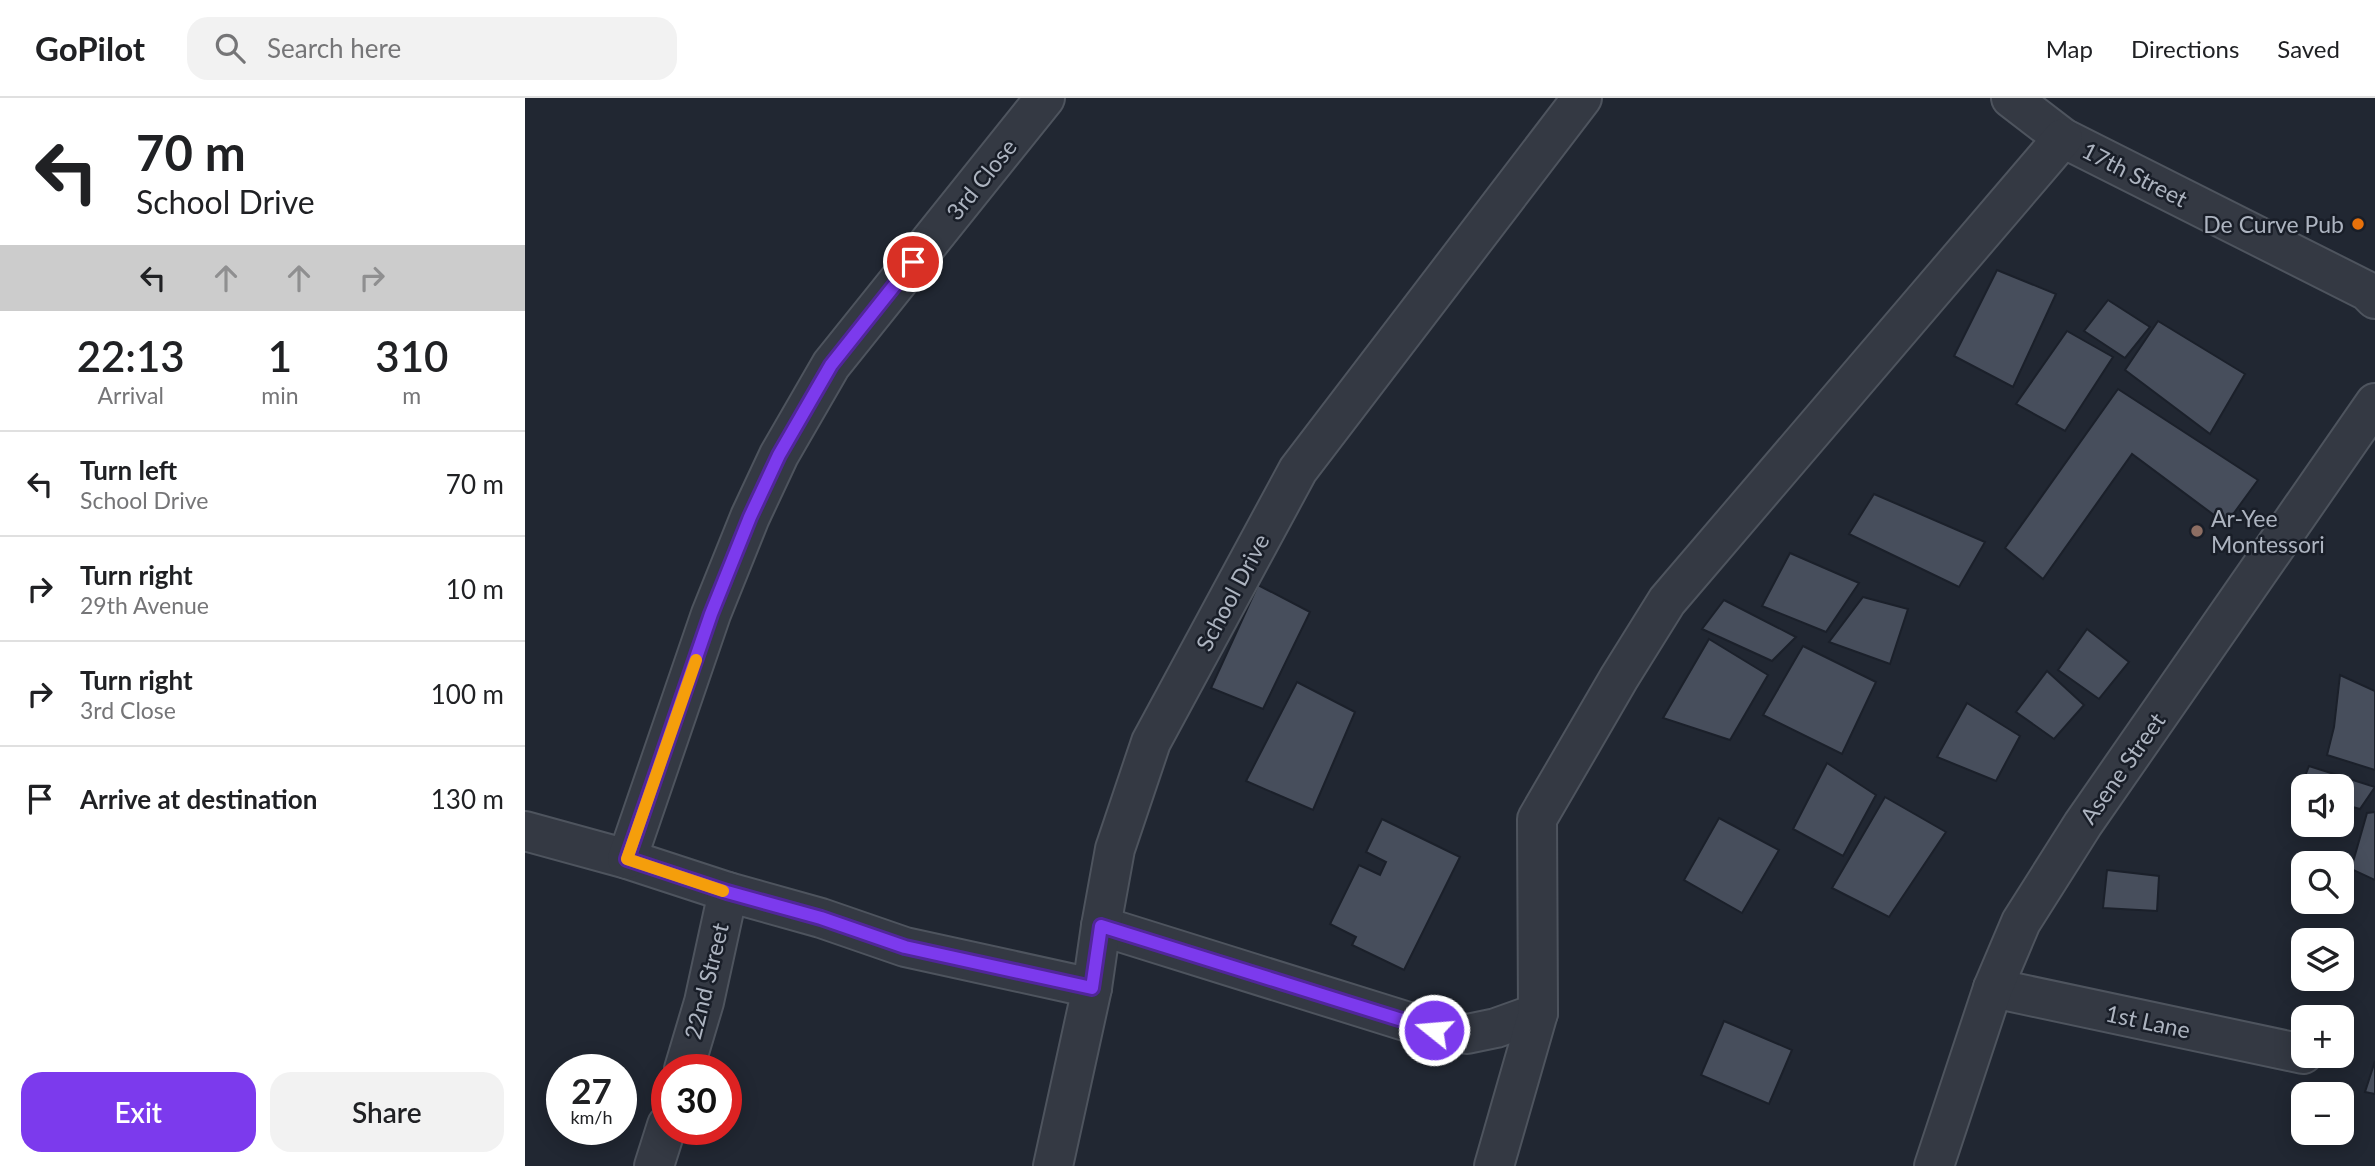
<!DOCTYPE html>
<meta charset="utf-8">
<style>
:root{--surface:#fff;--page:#f2f2f2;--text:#202124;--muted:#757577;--line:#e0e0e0;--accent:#7c3aed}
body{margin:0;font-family:Lato,sans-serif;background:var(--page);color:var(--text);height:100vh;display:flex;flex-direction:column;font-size:26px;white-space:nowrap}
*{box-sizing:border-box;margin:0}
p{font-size:23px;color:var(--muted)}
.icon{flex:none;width:38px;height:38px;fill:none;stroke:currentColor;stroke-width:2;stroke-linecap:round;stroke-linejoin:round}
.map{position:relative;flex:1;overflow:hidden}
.panel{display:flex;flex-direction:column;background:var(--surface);width:525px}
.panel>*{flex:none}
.hud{background:#fff;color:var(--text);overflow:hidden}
.buttons{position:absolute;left:1766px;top:676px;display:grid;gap:14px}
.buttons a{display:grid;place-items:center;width:63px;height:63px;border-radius:14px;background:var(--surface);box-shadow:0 4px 18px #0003;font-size:35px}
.speed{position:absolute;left:21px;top:956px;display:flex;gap:14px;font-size:35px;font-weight:700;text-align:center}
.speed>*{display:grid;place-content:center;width:91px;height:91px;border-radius:50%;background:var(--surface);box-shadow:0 4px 18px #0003;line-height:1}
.speed small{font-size:18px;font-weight:400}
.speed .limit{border:10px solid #d22;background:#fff;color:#111}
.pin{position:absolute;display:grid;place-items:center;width:60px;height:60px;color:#fff;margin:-30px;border:4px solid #fff;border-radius:50%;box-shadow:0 2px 7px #0007}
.me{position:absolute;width:77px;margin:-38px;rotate:287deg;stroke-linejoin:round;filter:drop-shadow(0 0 5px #0008)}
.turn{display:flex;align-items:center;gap:24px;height:147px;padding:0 21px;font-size:32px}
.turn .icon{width:91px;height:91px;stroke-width:2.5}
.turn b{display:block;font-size:49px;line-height:60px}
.lanes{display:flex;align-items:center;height:66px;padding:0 21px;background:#0003;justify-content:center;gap:35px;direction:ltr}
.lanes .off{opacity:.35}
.eta{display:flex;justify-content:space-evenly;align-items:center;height:119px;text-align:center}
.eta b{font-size:42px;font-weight:600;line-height:49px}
.primary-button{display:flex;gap:14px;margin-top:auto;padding:14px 21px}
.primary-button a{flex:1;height:80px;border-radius:21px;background:var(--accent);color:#fff;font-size:28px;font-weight:600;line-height:80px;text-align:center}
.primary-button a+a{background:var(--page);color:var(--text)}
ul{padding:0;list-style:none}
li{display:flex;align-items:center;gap:21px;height:105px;padding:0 21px;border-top:2px solid var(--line)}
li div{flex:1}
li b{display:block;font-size:26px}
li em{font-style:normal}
header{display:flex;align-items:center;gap:42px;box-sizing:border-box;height:98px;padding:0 35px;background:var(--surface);border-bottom:2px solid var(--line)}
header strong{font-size:33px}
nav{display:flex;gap:38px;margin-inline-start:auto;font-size:24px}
.search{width:490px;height:63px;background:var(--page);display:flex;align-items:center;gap:18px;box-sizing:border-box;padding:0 24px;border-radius:21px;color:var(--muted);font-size:26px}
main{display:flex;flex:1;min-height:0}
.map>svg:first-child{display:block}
</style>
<header>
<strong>GoPilot</strong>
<div class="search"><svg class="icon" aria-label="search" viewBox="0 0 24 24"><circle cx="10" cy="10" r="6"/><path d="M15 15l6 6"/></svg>Search here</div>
<nav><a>Map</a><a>Directions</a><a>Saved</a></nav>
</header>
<main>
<section class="panel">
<div class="hud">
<div class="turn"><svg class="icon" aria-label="left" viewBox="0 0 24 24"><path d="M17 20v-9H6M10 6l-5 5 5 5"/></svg><div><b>70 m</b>School Drive</div></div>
<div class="lanes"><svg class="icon" aria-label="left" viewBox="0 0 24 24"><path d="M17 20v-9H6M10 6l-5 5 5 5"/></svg><svg class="icon off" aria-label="ahead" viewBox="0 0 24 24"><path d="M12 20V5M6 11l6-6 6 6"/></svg><svg class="icon off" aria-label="ahead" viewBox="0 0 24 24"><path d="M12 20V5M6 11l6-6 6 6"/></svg><svg class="icon off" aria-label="right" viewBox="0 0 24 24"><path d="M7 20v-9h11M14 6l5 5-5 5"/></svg></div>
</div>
<div class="eta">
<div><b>22:13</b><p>Arrival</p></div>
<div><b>1</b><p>min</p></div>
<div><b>310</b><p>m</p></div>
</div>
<ul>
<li><svg class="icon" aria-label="left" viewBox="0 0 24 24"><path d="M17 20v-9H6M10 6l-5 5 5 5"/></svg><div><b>Turn left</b><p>School Drive</p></div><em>70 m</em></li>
<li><svg class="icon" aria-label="right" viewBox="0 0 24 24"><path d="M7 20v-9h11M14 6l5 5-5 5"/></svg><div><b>Turn right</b><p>29th Avenue</p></div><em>10 m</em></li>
<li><svg class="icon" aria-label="right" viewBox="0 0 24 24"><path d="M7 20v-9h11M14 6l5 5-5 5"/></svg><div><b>Turn right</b><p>3rd Close</p></div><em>100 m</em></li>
<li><svg class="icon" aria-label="arrive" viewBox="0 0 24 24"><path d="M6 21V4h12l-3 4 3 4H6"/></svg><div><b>Arrive at destination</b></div><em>130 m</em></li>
</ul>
<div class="primary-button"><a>Exit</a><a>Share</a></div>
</section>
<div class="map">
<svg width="1850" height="1068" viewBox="0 0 1850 1068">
<rect width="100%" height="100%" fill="#212732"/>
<g fill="#474e5c" stroke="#1b202a" stroke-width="2">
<path d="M1472 172 1531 196 1488 289 1429 258Z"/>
<path d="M1583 202 1625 229 1600 260 1559 233Z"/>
<path d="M1633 223 1720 276 1685 336 1600 272Z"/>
<path d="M1542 233 1588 259 1540 333 1491 306Z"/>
<path d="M1593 291 1733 382 1701 426 1607 356 1518 481 1480 450Z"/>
<path d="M1349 396 1460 444 1434 489 1324 436Z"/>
<path d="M1265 455 1334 485 1301 534 1237 508Z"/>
<path d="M733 487 785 514 738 611 686 590Z"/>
<path d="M1338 499 1383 511 1365 566 1304 544Z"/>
<path d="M1199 502 1271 539 1247 563 1177 531Z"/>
<path d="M1562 531 1604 564 1574 601 1533 572Z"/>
<path d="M1184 541 1243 577 1205 642 1138 620Z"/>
<path d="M1278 548 1351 584 1317 656 1238 617Z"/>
<path d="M1522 573 1559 607 1529 641 1491 614Z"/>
<path d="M1815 577 1850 593V672L1802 657 1809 629Z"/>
<path d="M772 584 830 614 788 712 721 683Z"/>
<path d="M1442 605 1495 638 1471 683 1412 659Z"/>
<path d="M1302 665 1351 697 1318 758 1268 731Z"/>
<path d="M1784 668 1850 689 1835 711 1816 706V688H1778V697L1773 696Z"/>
<path d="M1360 699 1421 734 1364 819 1307 790Z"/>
<path d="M1850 714V782L1826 771 1842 715Z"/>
<path d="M1194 720 1254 752 1217 815 1159 782Z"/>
<path d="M857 721 935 759 879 872 827 847 831 839 805 826 834 767 855 777 861 764 841 754Z"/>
<path d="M1582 772 1634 778 1632 813 1578 810Z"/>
<path d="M1199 923 1267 952 1244 1006 1176 977Z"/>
<path d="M1850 963V996L1840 994Z"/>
</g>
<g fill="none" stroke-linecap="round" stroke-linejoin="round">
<defs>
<g id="minor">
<path d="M1486 0 1538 40 1842 193 1850 201"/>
<path d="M0 733 102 761 203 794 296 820 380 849 567 890"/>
<path d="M102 761 186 516 225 419 254 357 306 267 520 0"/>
<path d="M576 828 909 932 942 936 971 930 1013 915"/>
<path d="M1468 890 1778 956"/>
<path d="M159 971 179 904 203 794"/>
<path d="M129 1068 142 1027"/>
<path d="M528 1068 567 890 576 828 590 751 626 644 773 372 1057 0"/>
<path d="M969 1068 1013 915 1012 721 1094 580 1142 503 1538 40"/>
<path d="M1409 1068 1468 890 1496 824 1558 726 1850 305"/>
</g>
</defs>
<use href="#minor" stroke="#4e545e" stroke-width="42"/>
<use href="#minor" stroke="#343943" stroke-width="38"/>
</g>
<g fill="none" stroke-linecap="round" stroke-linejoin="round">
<defs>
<path id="route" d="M388 164 306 267 254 357 225 419 186 516 102 761 202 794 296 820 380 849 567 890 576 828 909 932"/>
</defs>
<use href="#route" stroke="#51269a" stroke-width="18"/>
<use href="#route" stroke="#7c3aed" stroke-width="12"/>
<path stroke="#f59e0b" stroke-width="12" d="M171 562 102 761 198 793"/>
</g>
<circle fill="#e8710a" stroke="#191e28" stroke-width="2.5" cx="1833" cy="126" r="7"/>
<circle fill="#8d6e63" stroke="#191e28" stroke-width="2.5" cx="1672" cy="433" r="7"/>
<g text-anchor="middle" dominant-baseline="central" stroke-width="5" stroke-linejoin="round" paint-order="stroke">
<g font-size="23" fill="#adb4c0" stroke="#191e28">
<text transform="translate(1610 76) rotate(27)">17th Street</text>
<text transform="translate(456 81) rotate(-51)">3rd Close</text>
<text transform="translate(707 494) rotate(-62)">School Drive</text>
<text transform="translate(1597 670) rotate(-55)">Asene Street</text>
<text transform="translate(181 883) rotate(-76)">22nd Street</text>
<text transform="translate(1623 923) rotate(12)">1st Lane</text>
</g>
<g font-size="23" fill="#adb4c0" stroke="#191e28" text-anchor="end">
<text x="1819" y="126">De Curve Pub</text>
<text x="1686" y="420" text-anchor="start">Ar-Yee<tspan x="1686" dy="26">Montessori</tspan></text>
</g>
</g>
</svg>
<div class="buttons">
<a><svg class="icon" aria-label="sound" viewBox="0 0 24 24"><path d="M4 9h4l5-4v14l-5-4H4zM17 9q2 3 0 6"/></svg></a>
<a><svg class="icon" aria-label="search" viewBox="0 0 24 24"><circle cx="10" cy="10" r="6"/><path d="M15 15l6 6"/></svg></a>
<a><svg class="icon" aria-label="layers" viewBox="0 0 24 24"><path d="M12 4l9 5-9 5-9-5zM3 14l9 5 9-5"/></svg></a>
<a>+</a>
<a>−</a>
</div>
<div class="speed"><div>27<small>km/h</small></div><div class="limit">30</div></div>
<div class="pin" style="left:388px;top:164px;background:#d93025"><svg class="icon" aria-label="arrive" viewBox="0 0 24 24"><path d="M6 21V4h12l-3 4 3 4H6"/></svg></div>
<svg class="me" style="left:909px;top:932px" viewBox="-20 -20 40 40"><circle r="17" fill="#7c3aed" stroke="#fff" stroke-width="3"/><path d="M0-11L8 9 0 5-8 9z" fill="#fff"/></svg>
</div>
</main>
